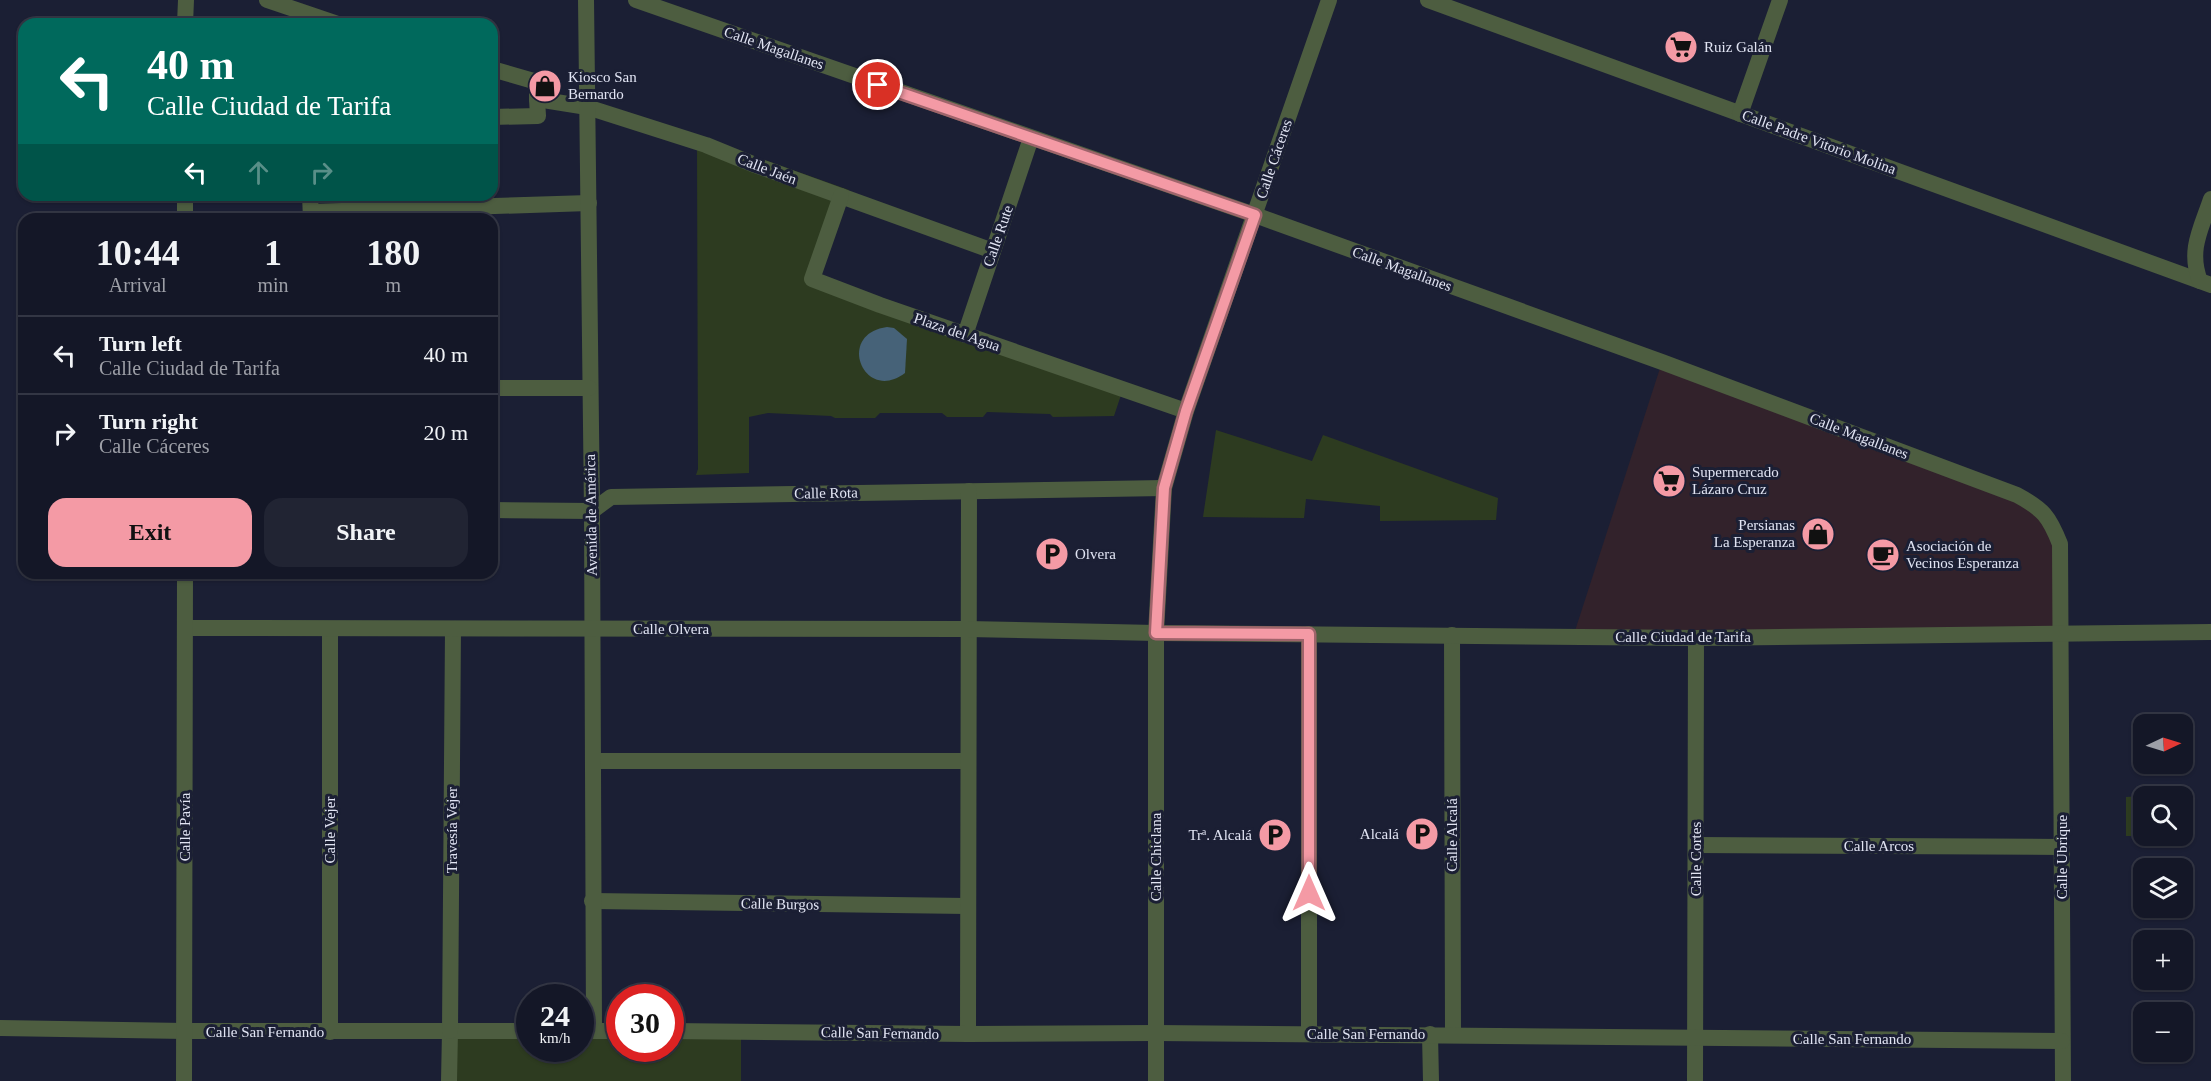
<!DOCTYPE html>
<meta charset="utf-8">
<style>
:root{--surface:#141727;--page:#212433;--text:#f1f3f6;--muted:#9d9fa7;--line:#333644;--accent:#f49aa5}
body{margin:0;font-family:"Times New Roman",serif;background:var(--page);color:var(--text);height:100vh;display:flex;flex-direction:column;font-size:22px;white-space:nowrap}
*{box-sizing:border-box;margin:0}
p{font-size:20px;color:var(--muted)}
.icon{flex:none;width:33px;height:33px;fill:none;stroke:currentColor;stroke-width:2;stroke-linecap:round;stroke-linejoin:round}
.map{position:relative;flex:1;overflow:hidden}
.side{position:absolute;left:18px;top:213px;width:480px;height:366px;display:flex;flex-direction:column;background:var(--surface);border-radius:18px;box-shadow:0 2px 4px #0004,0 0 0 2px var(--line)}
.side>*{flex:none}
.top-card{position:absolute;left:18px;top:18px;width:480px;height:183px;border-radius:18px;box-shadow:0 2px 4px #0004,0 0 0 2px var(--line);background:#00695c;color:#fff;overflow:hidden}
.needle{width:39px;rotate:86deg}
.buttons{position:absolute;left:2133px;top:714px;display:grid;gap:12px}
.buttons a{display:grid;place-items:center;width:60px;height:60px;border-radius:12px;background:var(--surface);box-shadow:0 2px 4px #0004,0 0 0 2px var(--line);font-size:30px}
.speed{position:absolute;left:516px;top:984px;display:flex;gap:12px;font-size:30px;font-weight:700;text-align:center}
.speed>*{display:grid;place-content:center;width:78px;height:78px;border-radius:50%;background:var(--surface);box-shadow:0 2px 4px #0004,0 0 0 2px var(--line);line-height:1}
.speed small{font-size:15px;font-weight:400}
.speed .limit{border:9px solid #d22;background:#fff;color:#111}
.pin{position:absolute;display:grid;place-items:center;width:51px;height:51px;color:#fff;margin:-26px;border:3px solid #fff;border-radius:50%;box-shadow:0 2px 6px #0007}
.me{position:absolute;width:66px;margin:-33px;rotate:0deg;stroke-linejoin:round;filter:drop-shadow(0 0 4px #0008)}
.turn{display:flex;align-items:center;gap:21px;height:126px;padding:0 30px;font-size:27px}
.turn .icon{width:78px;height:78px;stroke-width:2.5}
.turn b{display:block;font-size:42px;line-height:51px}
.lanes{display:flex;align-items:center;height:57px;padding:0 30px;background:#0003;justify-content:center;gap:30px;direction:ltr}
.lanes .off{opacity:.35}
.eta{display:flex;justify-content:space-evenly;align-items:center;height:102px;text-align:center}
.eta b{font-size:36px;font-weight:600;line-height:42px}
.action{display:flex;gap:12px;margin-top:auto;padding:12px 30px}
.action a{flex:1;height:69px;border-radius:18px;background:var(--accent);color:#111;font-size:24px;font-weight:600;line-height:69px;text-align:center}
.action a+a{background:var(--page);color:var(--text)}
ul{padding:0;list-style:none}
li{display:flex;align-items:center;gap:18px;height:78px;padding:0 30px;border-top:2px solid var(--line)}
li div{flex:1}
li b{display:block;font-size:22px}
li em{font-style:normal}
.map>svg:first-child{display:block}
</style>
<div class="map">
<svg width="2211" height="1081" viewBox="0 0 2211 1081">
<rect width="100%" height="100%" fill="#1b1f34"/>
<path fill="#32222b" d="M1662 362 2017 495 2053 528 2062 634 1573 637Z"/>
<g fill="#2d3b20">
<path d="M697 147 751 155 849 190 820 276 1125 383 1114 416 1053 417 1050 414 987 412 983 417H947L942 413H880L875 418H835L831 416 768 413 749 417V473L696 475 698 469Z"/>
<path d="M1216 430 1312 461 1323 435 1498 498 1496 520 1380 521V506L1306 499 1304 518 1203 517Z"/>
<path d="M2143 784H2180V786L2174 787V796H2144V836H2180H2126V797L2142 796Z"/>
<path d="M450 1031H529L530 1048H580L581 1031H619L620 1048H670L671 1031 741 1032V1081H449Z"/>
</g>
<path fill="#466278" d="M887 327 894 328 907 339 905 373C864 404 835 334 887 327Z"/>
<g fill="none" stroke-linecap="round" stroke-linejoin="round">
<g stroke="#4d5d40" stroke-width="16">
<path d="M267 0 338 24"/>
<path d="M492 69 537 82V99L587 107 706 145 755 165 993 251"/>
<path d="M492 117 538 116 537 99"/>
<path d="M310 195 311 219"/>
<path d="M841 196 812 279 880 305 1186 411"/>
<path d="M311 212 589 203"/>
<path d="M965 335 1031 138"/>
<path d="M492 510 592 511 611 497 1164 488"/>
<path d="M593 761H968"/>
<path d="M1696 845 2062 847"/>
<path d="M592 901 967 906"/>
<path d="M968 1034 969 491"/>
<path d="M1430 1034 1431 1081"/>
<path d="M449 1081 450 1031"/>
<path d="M1695 1081 1696 638"/>
</g>
<g stroke="#4d5d40" stroke-width="16">
<path d="M586 0 592 511 594 1031"/>
<path d="M636 0 1255 215 1662 362 2017 495C2043 509 2049 516 2060 544L2063 1081"/>
<path d="M1428 0 2200 281"/>
<path d="M1740 114 1780 0"/>
<path d="M492 388H589"/>
<path d="M1309 634V1034"/>
<path d="M1452 635 1453 1035"/>
<path d="M0 1028 185 1031H530"/>
<path d="M450 1031 453 629"/>
<path d="M580 1031H620"/>
<path d="M670 1031 968 1034 1155 1033 2062 1041"/>
<path d="M330 1032V629"/>
<path d="M1156 1081V633L1164 488 1186 411 1329 0"/>
</g>
<g stroke="#4d5d40" stroke-width="16">
<path d="M185 24 186 0"/>
<path d="M2211 199C2201 229 2188 250 2200 281L2211 285"/>
<path d="M185 219V195"/>
<path d="M185 628 968 629 1156 633 1696 638 2211 632"/>
<path d="M184 1081 185 573"/>
</g>
</g>
<g fill="none" stroke-linecap="round" stroke-linejoin="round">
<defs>
<path id="route" d="M878 85 1255 215 1186 411 1164 488 1156 633 1309 634V893"/>
</defs>
<use href="#route" stroke="#9f646b" stroke-width="15"/>
<use href="#route" stroke="#f49aa5" stroke-width="10"/>
</g>
<defs>
<symbol id="supermarket-disc" viewBox="-11 -11 22 22"><circle r="9.5" fill="#f49aa5" stroke="#1b1f34"/><path d="M-6-5.5h2.5l.6 2H6L4.5 2H-2.5L-4.4-4H-6ZM-1.5 3.2a1.3 1.3 0 1 0 .1 0ZM3 3.2a1.3 1.3 0 1 0 .1 0Z" fill="#111"/></symbol>
<symbol id="shop-disc" viewBox="-11 -11 22 22"><circle r="9.5" fill="#f49aa5" stroke="#1b1f34"/><path d="M-5-2.5h2.3a2.7 3.5 0 0 1 5.4 0H5L5.5 6h-11ZM-1.5-2.5h3a1.5 2.3 0 0 0-3 0Z" fill="#111"/></symbol>
<symbol id="parking-disc" viewBox="-11 -11 22 22"><circle r="9.5" fill="#f49aa5" stroke="#1b1f34"/><path d="M-3.5-5.5H1a3.5 3.5 0 0 1 0 7H-1V5.5H-3.5ZM-1-3.4V-.6H.8a1.4 1.4 0 0 0 0-2.8Z" fill="#111"/></symbol>
<symbol id="cafe-disc" viewBox="-11 -11 22 22"><circle r="9.5" fill="#f49aa5" stroke="#1b1f34"/><path d="M-5.5-4.5H6V0H3Q3 3.5 0 3.5H-2.5Q-5.5 3.5-5.5 0ZM3-3.2v2h1.7v-2ZM-6 4.5H4V6H-6Z" fill="#111"/></symbol>
</defs>
<g fill-rule="evenodd">
<use href="#supermarket-disc" x="1662" y="28" width="38" height="38"/>
<use href="#shop-disc" x="526" y="67" width="38" height="38"/>
<use href="#supermarket-disc" x="1650" y="462" width="38" height="38"/>
<use href="#shop-disc" x="1799" y="515" width="38" height="38"/>
<use href="#parking-disc" x="1033" y="535" width="38" height="38"/>
<use href="#cafe-disc" x="1864" y="536" width="38" height="38"/>
<use href="#parking-disc" x="1403" y="815" width="38" height="38"/>
<use href="#parking-disc" x="1256" y="816" width="38" height="38"/>
</g>
<g text-anchor="middle" dominant-baseline="central" stroke-width="6" stroke-linejoin="round" paint-order="stroke">
<g font-size="15" fill="#e1e4f3" stroke="#1b1f34" text-anchor="start">
<text x="1704" y="47">Ruiz Galán</text>
<text x="568" y="77">Kiosco San<tspan x="568" dy="17">Bernardo</tspan></text>
<text x="1692" y="472">Supermercado<tspan x="1692" dy="17">Lázaro Cruz</tspan></text>
<text x="1795" y="525" text-anchor="end">Persianas<tspan x="1795" dy="17">La Esperanza</tspan></text>
<text x="1906" y="546">Asociación de<tspan x="1906" dy="17">Vecinos Esperanza</tspan></text>
<text x="1075" y="554">Olvera</text>
<text x="1399" y="834" text-anchor="end">Alcalá</text>
<text x="1252" y="835" text-anchor="end">Trª. Alcalá</text>
</g>
<g font-size="15" fill="#e1e4f3" stroke="#1b1f34">
<text transform="translate(774 48) rotate(19)">Calle Magallanes</text>
<text transform="translate(1819 142) rotate(20)">Calle Padre Vitorio Molina</text>
<text transform="translate(1274 159) rotate(-71)">Calle Cáceres</text>
<text transform="translate(767 169) rotate(21)">Calle Jaén</text>
<text transform="translate(998 236) rotate(-71)">Calle Rute</text>
<text transform="translate(1402 269) rotate(20)">Calle Magallanes</text>
<text transform="translate(957 332) rotate(19)">Plaza del Agua</text>
<text transform="translate(1859 436) rotate(21)">Calle Magallanes</text>
<text transform="translate(826 493) rotate(-1)">Calle Rota</text>
<text transform="translate(591 515) rotate(-91)">Avenida de América</text>
<text x="671" y="629">Calle Olvera</text>
<text x="1683" y="637">Calle Ciudad de Tarifa</text>
<text transform="translate(185 827) rotate(-90)">Calle Pavía</text>
<text transform="translate(330 830) rotate(-90)">Calle Vejer</text>
<text transform="translate(452 830) rotate(-90)">Travesía Vejer</text>
<text transform="translate(1452 835) rotate(-90)">Calle Alcalá</text>
<text x="1879" y="846">Calle Arcos</text>
<text transform="translate(1156 857) rotate(-90)">Calle Chiclana</text>
<text transform="translate(2062 857) rotate(-90)">Calle Ubrique</text>
<text transform="translate(1696 859) rotate(-90)">Calle Cortes</text>
<text transform="translate(780 904) rotate(1)">Calle Burgos</text>
<text x="265" y="1032">Calle San Fernando</text>
<text transform="translate(880 1033) rotate(1)">Calle San Fernando</text>
<text x="1366" y="1034">Calle San Fernando</text>
<text x="1852" y="1039">Calle San Fernando</text>
</g>
</g>
</svg>
<div class="buttons">
<a><svg class="needle" viewBox="-14 -14 28 28"><path d="M0-13l5 13h-10z" fill="#e53935"/><path d="M0 13l5-13h-10z" fill="#9d9fa7"/></svg></a>
<a><svg class="icon" aria-label="search" viewBox="0 0 24 24"><circle cx="10" cy="10" r="6"/><path d="M15 15l6 6"/></svg></a>
<a><svg class="icon" aria-label="layers" viewBox="0 0 24 24"><path d="M12 4l9 5-9 5-9-5zM3 14l9 5 9-5"/></svg></a>
<a>+</a>
<a>−</a>
</div>
<div class="speed"><div>24<small>km/h</small></div><div class="limit">30</div></div>
<div class="pin" style="left:878px;top:85px;background:#d93025"><svg class="icon" aria-label="arrive" viewBox="0 0 24 24"><path d="M6 21V4h12l-3 4 3 4H6"/></svg></div>
<svg class="me" style="left:1309px;top:893px" viewBox="-20 -20 40 40"><path d="M0-17L14 15 0 8-14 15z" fill="#f49aa5" stroke="#fff" stroke-width="4"/></svg>
<div class="top-card">
<div class="turn"><svg class="icon" aria-label="left" viewBox="0 0 24 24"><path d="M17 20v-9H6M10 6l-5 5 5 5"/></svg><div><b>40 m</b>Calle Ciudad de Tarifa</div></div>
<div class="lanes"><svg class="icon" aria-label="left" viewBox="0 0 24 24"><path d="M17 20v-9H6M10 6l-5 5 5 5"/></svg><svg class="icon off" aria-label="ahead" viewBox="0 0 24 24"><path d="M12 20V5M6 11l6-6 6 6"/></svg><svg class="icon off" aria-label="right" viewBox="0 0 24 24"><path d="M7 20v-9h11M14 6l5 5-5 5"/></svg></div>
</div>
<section class="side">
<div class="eta">
<div><b>10:44</b><p>Arrival</p></div>
<div><b>1</b><p>min</p></div>
<div><b>180</b><p>m</p></div>
</div>
<ul>
<li><svg class="icon" aria-label="left" viewBox="0 0 24 24"><path d="M17 20v-9H6M10 6l-5 5 5 5"/></svg><div><b>Turn left</b><p>Calle Ciudad de Tarifa</p></div><em>40 m</em></li>
<li><svg class="icon" aria-label="right" viewBox="0 0 24 24"><path d="M7 20v-9h11M14 6l5 5-5 5"/></svg><div><b>Turn right</b><p>Calle Cáceres</p></div><em>20 m</em></li>
</ul>
<div class="action"><a>Exit</a><a>Share</a></div>
</section>
</div>
